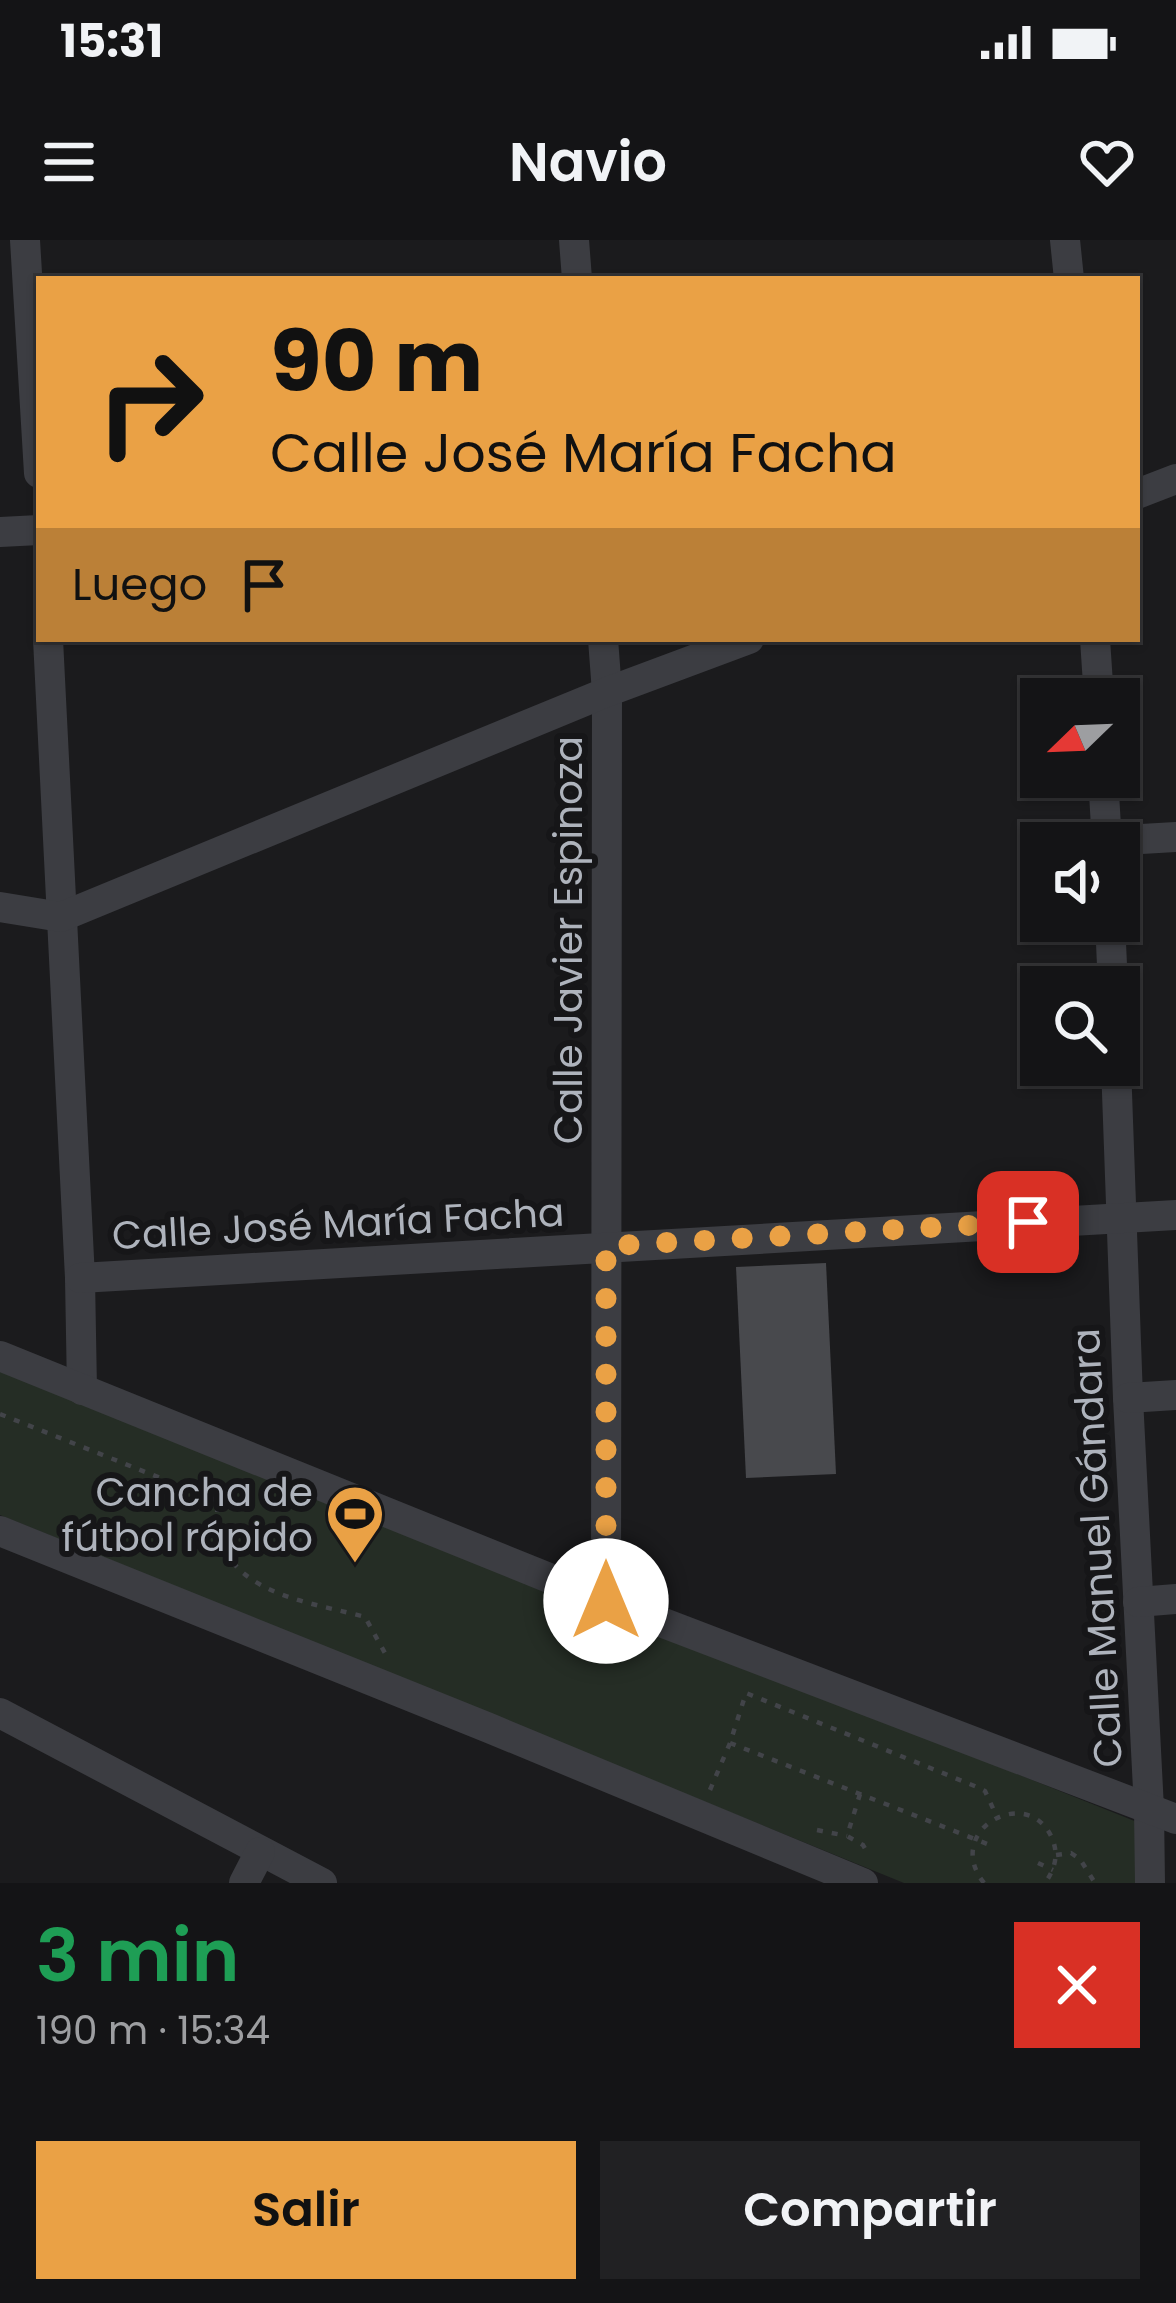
<!DOCTYPE html>
<html lang="es">
<meta charset="utf-8">
<style>
:root{--surface:#141416;--page:#212123;--text:#f1f3f6;--muted:#9d9ea1;--line:#333335;--accent:#eaa145}
body{margin:0;font-family:Poppins,sans-serif;background:var(--page);color:var(--text);height:100vh;display:flex;flex-direction:column;font-size:45px;white-space:nowrap}
*{box-sizing:border-box;margin:0}
p{font-size:39px;color:var(--muted)}
.icon{flex:none;width:66px;height:66px;fill:none;stroke:currentColor;stroke-width:2;stroke-linecap:round;stroke-linejoin:round}
.map{position:relative;height:1643px;overflow:hidden}
.details{display:flex;flex-direction:column;background:var(--surface);flex:1}
.details>*{flex:none}
.banner{position:absolute;left:36px;top:36px;width:1104px;height:366px;border-radius:0px;box-shadow:0 3px 9px #0004,0 0 0 3px var(--line);background:#eaa145;color:#111;overflow:hidden}
.needle{width:78px;rotate:247deg}
.controls{position:absolute;left:1020px;top:438px;display:grid;gap:24px}
.controls a{display:grid;place-items:center;width:120px;height:120px;border-radius:0px;background:var(--surface);box-shadow:0 3px 9px #0004,0 0 0 3px var(--line);font-size:60px}
.pin{position:absolute;display:grid;place-items:center;width:102px;height:102px;color:#fff;margin:-51px;border-radius:24px;box-shadow:0 6px 18px #0006}
.me{position:absolute;width:132px;margin:-66px;rotate:0deg;stroke-linejoin:round;filter:drop-shadow(0 0 9px #0008)}
.turn{display:flex;align-items:center;gap:42px;height:252px;padding:0 36px;font-size:54px}
.turn .icon{width:156px;height:156px;stroke-width:2.5}
.turn b{display:block;font-size:84px;line-height:102px}
.then{display:flex;align-items:center;height:114px;padding:0 36px;background:#0003;gap:24px;font-size:45px}
.round{display:grid;place-items:center;flex:none;width:126px;height:126px;border-radius:0px;background:var(--page)}
.headline{display:flex;align-items:center;justify-content:space-between;height:204px;padding:0 36px}
h1{font-size:72px;font-weight:600;line-height:90px;color:#1e9e55}
.button{display:flex;gap:24px;margin-top:auto;padding:24px 36px}
.button a{flex:1;height:138px;border-radius:0px;background:var(--accent);color:#111;font-size:48px;font-weight:600;line-height:138px;text-align:center}
.button a+a{background:var(--page);color:var(--text)}
.status{display:flex;justify-content:space-between;align-items:center;height:84px;padding:0 60px;background:var(--surface);direction:ltr}
.status svg{height:33px;fill:currentColor}
header{display:flex;justify-content:space-between;align-items:center;height:156px;padding:0 36px;background:var(--surface);font-size:54px;font-weight:600}
.map>svg:first-child{display:block}
</style>
<div class="status"><b>15:31</b><svg viewBox="0 0 49 12"><path d="M0 12V9h3v3zM5 12V6h3v6zM10 12V3h3v9zM15 12V0h3v12zM26 1h20v11H26zM47 4h2v5h-2z"/></svg></div>
<header><svg class="icon" aria-label="menu" viewBox="0 0 24 24"><path d="M4 6h16M4 12h16M4 18h16"/></svg>Navio<svg class="icon" aria-label="heart" viewBox="0 0 24 24"><path d="M12 20l-8-8c-3-5 5-10 8-4 3-6 11-1 8 4z"/></svg></header>
<div class="map">
<svg width="1176" height="1643" viewBox="0 0 1176 1643">
<rect width="100%" height="100%" fill="#1b1b1d"/>
<path fill="#252d25" d="M0 1126 1142 1584 1141 1643H904L0 1275Z"/>
<path fill="#48494d" d="M826 1023 836 1234 746 1238 736 1027Z"/>
<g fill="none" stroke-linecap="round" stroke-linejoin="round">
<g stroke="#424449" stroke-width="4.5" stroke-dasharray="6 9" stroke-linecap="butt">
<path d="M0 1174 218 1261C217 1273 216 1287 220 1299 239 1356 315 1363 365 1377L386 1415"/>
<path d="M730 1503 990 1605"/>
<path d="M710 1550 730 1503 746 1453 977 1547 985 1551 997 1577"/>
<path d="M860 1554 847 1596 863 1605 868 1614"/>
<path d="M817 1590 847 1596"/>
<path d="M1056 1615 1071 1613 1080 1619 1095 1643"/>
<path d="M1038 1623 1053 1630"/>
<path d="M984 1643C942 1590 1028 1543 1052 1598 1059 1615 1055 1629 1045 1643"/>
</g>
<g stroke="#3c3d42" stroke-width="30">
<path d="M25 0 39 233"/>
<path d="M574 0 577 39"/>
<path d="M1065 0 1069 39"/>
<path d="M1137 254 1176 239"/>
<path d="M0 292 39 290"/>
<path d="M48 399 80 1038 82 1150"/>
<path d="M603 399 607 452 606 1361"/>
<path d="M1095 399 1099 459"/>
<path d="M1103 537 1107 603"/>
<path d="M1107 601 1176 597"/>
<path d="M0 667 61 677 607 452 749 399"/>
<path d="M1110 681 1113 747"/>
<path d="M1116 825 1128 1158 1149 1569 1150 1643"/>
<path d="M80 1038 1176 975"/>
<path d="M0 1116 606 1361 1176 1579"/>
<path d="M1128 1158 1176 1155"/>
<path d="M0 1291 489 1488 863 1643"/>
<path d="M1138 1362 1176 1359"/>
<path d="M0 1473 322 1643"/>
<path d="M244 1643 260 1612"/>
</g>
</g>
<g fill="none" stroke-linecap="round" stroke-linejoin="round">
<path stroke="#eaa145" stroke-width="21" stroke-dasharray="0 37.8" d="M606 1361V1006L1028 982"/>
</g>
<defs>
<symbol id="stadium-pin" viewBox="-11 -11 22 30"><path d="M0 17L-7.5 6A9.5 9.5 0 1 1 7.5 6Z" fill="#eaa145" stroke="#161618"/><path d="M0-5a6.5 5 0 1 0 0 10a6.5 5 0 1 0 0-10ZM-3.5-1.8h7v3.6h-7Z" fill="#111"/></symbol>
</defs>
<g fill-rule="evenodd">
<use href="#stadium-pin" x="322" y="1241" width="66" height="90"/>
</g>
<g text-anchor="middle" dominant-baseline="central" stroke-width="12" stroke-linejoin="round" paint-order="stroke">
<g font-size="39" fill="#aeb3bc" stroke="#161618">
<text transform="translate(568 700) rotate(-90)">Calle Javier Espinoza</text>
<text transform="translate(338 984) rotate(-3)">Calle José María Facha</text>
<text transform="translate(1097 1308) rotate(-93)">Calle Manuel Gándara</text>
</g>
<g font-size="39" fill="#aeb3bc" stroke="#161618" text-anchor="end">
<text x="313" y="1252">Cancha de<tspan x="313" dy="45">fútbol rápido</tspan></text>
</g>
</g>
</svg>
<div class="controls">
<a><svg class="needle" viewBox="-14 -14 28 28"><path d="M0-13l5 13h-10z" fill="#e53935"/><path d="M0 13l5-13h-10z" fill="#9d9ea1"/></svg></a>
<a><svg class="icon" aria-label="sound" viewBox="0 0 24 24"><path d="M4 9h4l5-4v14l-5-4H4zM17 9q2 3 0 6"/></svg></a>
<a><svg class="icon" aria-label="search" viewBox="0 0 24 24"><circle cx="10" cy="10" r="6"/><path d="M15 15l6 6"/></svg></a>
</div>
<div class="pin" style="left:1028px;top:982px;background:#d93025"><svg class="icon" aria-label="arrive" viewBox="0 0 24 24"><path d="M6 21V4h12l-3 4 3 4H6"/></svg></div>
<svg class="me" style="left:606px;top:1361px" viewBox="-20 -20 40 40"><circle r="19" fill="#fff"/><path d="M0-13L10 11 0 6-10 11z" fill="#eaa145"/></svg>
<div class="banner">
<div class="turn"><svg class="icon" aria-label="right" viewBox="0 0 24 24"><path d="M7 20v-9h11M14 6l5 5-5 5"/></svg><div><b>90 m</b>Calle José María Facha</div></div>
<div class="then">Luego<svg class="icon" aria-label="arrive" viewBox="0 0 24 24"><path d="M6 21V4h12l-3 4 3 4H6"/></svg></div>
</div>
</div>
<section class="details">
<div class="headline"><div><h1>3 min</h1><p>190 m · 15:34</p></div><a class="round" style="background:#d93025;color:#fff"><svg class="icon" aria-label="close" viewBox="0 0 24 24"><path d="M6 6l12 12M18 6L6 18"/></svg></a></div>
<div class="button"><a>Salir</a><a>Compartir</a></div>
</section>
